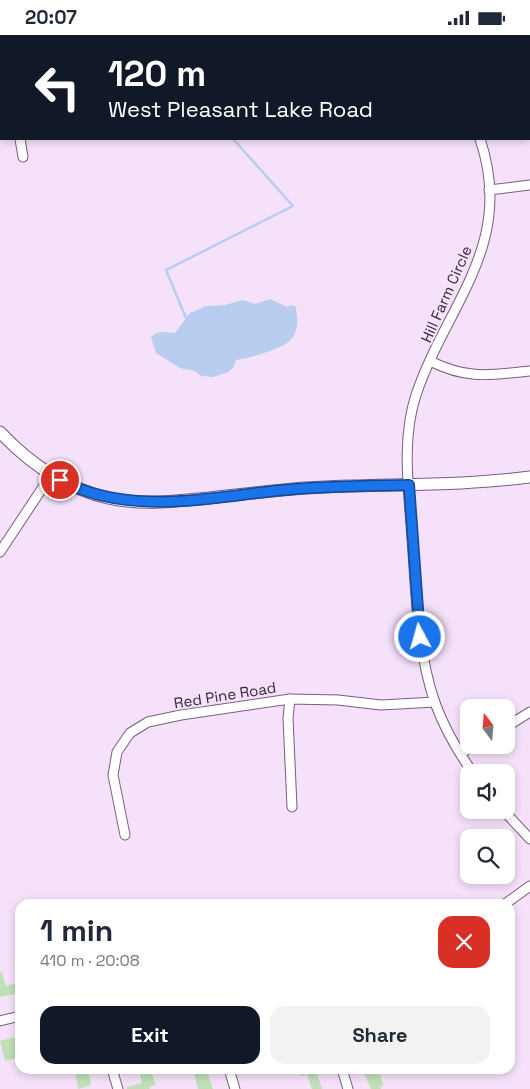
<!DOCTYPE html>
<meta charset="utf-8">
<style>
:root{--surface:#fff;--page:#f2f2f3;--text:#1f2937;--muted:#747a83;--accent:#111827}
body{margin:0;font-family:"Space Grotesk",sans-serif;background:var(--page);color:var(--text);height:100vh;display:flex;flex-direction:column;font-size:19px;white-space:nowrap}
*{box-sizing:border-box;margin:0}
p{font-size:16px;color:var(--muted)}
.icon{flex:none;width:28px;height:28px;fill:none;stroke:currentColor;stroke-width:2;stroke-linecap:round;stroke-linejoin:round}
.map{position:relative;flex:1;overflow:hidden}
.panel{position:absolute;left:15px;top:864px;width:500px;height:175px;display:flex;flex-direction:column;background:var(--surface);border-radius:15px;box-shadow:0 2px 8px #0003}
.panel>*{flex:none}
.banner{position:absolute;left:0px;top:0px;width:530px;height:105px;box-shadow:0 2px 8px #0003;background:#111827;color:#fff;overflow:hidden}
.needle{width:32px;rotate:344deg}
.controls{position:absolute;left:460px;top:664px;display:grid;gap:10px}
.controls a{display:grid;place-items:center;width:55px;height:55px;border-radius:10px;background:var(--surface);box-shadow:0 2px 8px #0003;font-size:25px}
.pin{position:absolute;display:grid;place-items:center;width:42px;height:42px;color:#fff;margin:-21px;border:2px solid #fff;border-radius:50%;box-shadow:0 1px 5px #0007}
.me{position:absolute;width:55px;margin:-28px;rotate:354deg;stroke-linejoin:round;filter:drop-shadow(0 0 4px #0008)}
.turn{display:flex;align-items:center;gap:18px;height:105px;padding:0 25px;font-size:22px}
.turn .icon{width:65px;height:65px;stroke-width:2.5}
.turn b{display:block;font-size:35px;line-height:42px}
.round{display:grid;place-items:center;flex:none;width:52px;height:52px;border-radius:15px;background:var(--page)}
.head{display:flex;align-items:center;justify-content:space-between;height:85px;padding:0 25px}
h1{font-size:30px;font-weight:700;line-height:38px}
.primary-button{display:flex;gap:10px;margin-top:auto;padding:10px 25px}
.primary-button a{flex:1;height:58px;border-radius:15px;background:var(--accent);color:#fff;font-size:20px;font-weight:700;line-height:58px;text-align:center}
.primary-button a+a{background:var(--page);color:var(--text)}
.status{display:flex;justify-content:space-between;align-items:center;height:35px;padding:0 25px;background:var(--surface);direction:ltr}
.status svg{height:14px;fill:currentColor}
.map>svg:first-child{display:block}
</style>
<div class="status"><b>20:07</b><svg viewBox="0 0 49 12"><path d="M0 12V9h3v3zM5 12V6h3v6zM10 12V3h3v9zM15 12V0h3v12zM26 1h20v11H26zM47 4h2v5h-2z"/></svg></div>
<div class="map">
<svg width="530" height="1054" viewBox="0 0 530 1054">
<rect width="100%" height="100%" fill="#f5e1fa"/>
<path fill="#b8cdef" d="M270 264 287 272 292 270 296 272C297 282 299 294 293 302 284 315 251 322 236 325L233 333 228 337 213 342 202 341 194 336 180 333 156 318 151 302C159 295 165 297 175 298L190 278 206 271 225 270 243 265 255 269Z"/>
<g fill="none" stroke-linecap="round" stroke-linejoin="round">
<g stroke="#b8cdef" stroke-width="2.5">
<path d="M142 0 143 1"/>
<path d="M186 283 166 235 293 171 233 104"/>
</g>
</g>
<g fill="#bfe0b7">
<path d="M2 937 6 951 20 947V958L0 962V938Z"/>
<path d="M15 1002 16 1006 20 1004V1022L5 1026 0 1006Z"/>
<path d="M75 1034H88L91 1050 78 1054Z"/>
<path d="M146 1034H150L156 1050 149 1052 150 1054H127V1052L142 1048 139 1036Z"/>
<path d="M193 1034H206L213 1054H198Z"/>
<path d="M298 1034H320L316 1036 322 1054H312L307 1039 301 1041Z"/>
<path d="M379 1034 383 1051H380L381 1054H371L364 1038Z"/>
</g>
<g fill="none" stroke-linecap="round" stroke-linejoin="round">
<defs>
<g id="minor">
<path d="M420 0 421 1"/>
<path d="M0 37 1 38"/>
<path d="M20 104 23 122"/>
<path d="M489 155 530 150"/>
<path d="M430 326C468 345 490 340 530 336"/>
<path d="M0 517 51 440"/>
<path d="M290 664 288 683 292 772"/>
<path d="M506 692 530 677"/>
<path d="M461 718 475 710"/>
<path d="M473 738C458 717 444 692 435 668 417 615 416 558 412 503 409 457 401 405 416 360 446 270 516 210 480 104"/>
<path d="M503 775 530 804"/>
<path d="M125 800 113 740 117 717 130 698 148 687 181 680 290 664 338 665 381 670 435 667"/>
<path d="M505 869 530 851"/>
<path d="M0 986 20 981"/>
<path d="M112 1034 118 1054"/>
<path d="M229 1034 235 1054"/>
<path d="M342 1034 348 1054"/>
</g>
<path id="tertiary" d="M0 397C30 429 65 453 108 463 142 471 175 466 209 463 241 459 272 456 304 453 379 448 455 452 530 442"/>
</defs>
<use href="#minor" stroke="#7a5d81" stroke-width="11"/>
<use href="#tertiary" stroke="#7a5d81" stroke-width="13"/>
<use href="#minor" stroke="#fff" stroke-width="9"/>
<use href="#tertiary" stroke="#fff" stroke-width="11"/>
</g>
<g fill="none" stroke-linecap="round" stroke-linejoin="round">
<defs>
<path id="route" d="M60 445C130 482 209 462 284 455 325 451 367 451 409 450L420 602"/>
</defs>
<use href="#route" stroke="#114b97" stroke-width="12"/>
<use href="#route" stroke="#1a73e8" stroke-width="9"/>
</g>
<g text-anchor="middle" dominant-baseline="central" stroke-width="4" stroke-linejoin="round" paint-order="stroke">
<g font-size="15" fill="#342837" stroke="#f5e1fa">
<text transform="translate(446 259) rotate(-66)">Hill Farm Circle</text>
<text transform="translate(225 660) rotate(-9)">Red Pine Road</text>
</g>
</g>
</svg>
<div class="controls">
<a><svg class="needle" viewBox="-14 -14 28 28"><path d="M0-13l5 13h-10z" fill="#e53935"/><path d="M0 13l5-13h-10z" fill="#747a83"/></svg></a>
<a><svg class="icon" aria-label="sound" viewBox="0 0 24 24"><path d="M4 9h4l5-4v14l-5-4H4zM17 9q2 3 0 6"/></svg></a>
<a><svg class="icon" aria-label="search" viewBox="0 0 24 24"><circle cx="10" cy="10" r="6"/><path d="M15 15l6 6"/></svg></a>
</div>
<div class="pin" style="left:60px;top:445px;background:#d93025"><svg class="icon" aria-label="arrive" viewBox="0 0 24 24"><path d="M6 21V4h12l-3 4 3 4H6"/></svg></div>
<svg class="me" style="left:420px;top:602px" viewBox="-20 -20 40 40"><circle r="17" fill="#1a73e8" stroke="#fff" stroke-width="3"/><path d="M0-11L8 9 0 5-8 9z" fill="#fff"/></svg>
<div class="banner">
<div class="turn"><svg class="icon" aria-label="left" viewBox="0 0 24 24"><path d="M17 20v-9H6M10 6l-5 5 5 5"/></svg><div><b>120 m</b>West Pleasant Lake Road</div></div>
</div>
<section class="panel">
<div class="head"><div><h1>1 min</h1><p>410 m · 20:08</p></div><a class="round" style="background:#d93025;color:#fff"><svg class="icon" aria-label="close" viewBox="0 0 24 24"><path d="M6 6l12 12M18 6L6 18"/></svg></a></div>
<div class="primary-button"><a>Exit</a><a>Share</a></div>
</section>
</div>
